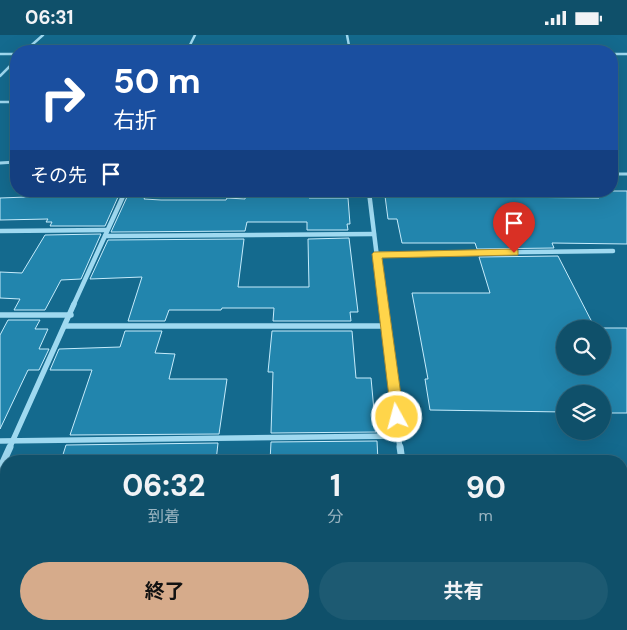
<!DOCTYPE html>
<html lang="ja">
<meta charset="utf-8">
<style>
:root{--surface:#0f506a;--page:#1d5a72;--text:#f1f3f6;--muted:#9bb5c1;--line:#2f677e;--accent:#d6ab8b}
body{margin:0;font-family:"DM Sans","Noto Sans JP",sans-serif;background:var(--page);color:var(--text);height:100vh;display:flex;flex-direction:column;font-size:19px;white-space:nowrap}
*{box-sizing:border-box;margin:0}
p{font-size:16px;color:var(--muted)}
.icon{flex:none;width:28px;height:28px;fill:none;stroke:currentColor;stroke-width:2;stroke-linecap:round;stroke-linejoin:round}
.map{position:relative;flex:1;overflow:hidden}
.details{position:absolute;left:0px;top:420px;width:628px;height:175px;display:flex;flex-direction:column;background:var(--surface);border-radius:20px 20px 0 0;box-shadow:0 5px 20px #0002,0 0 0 1px var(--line)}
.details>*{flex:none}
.top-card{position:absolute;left:10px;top:10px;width:608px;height:152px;border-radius:20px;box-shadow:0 5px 20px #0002,0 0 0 1px var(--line);background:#1a4fa0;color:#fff;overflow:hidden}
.controls{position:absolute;left:556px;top:285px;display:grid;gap:10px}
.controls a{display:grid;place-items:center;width:55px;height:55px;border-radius:50%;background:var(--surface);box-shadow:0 5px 20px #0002,0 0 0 1px var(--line);font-size:25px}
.pin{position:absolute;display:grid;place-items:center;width:42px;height:42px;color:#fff;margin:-51px -21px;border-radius:50% 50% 50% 0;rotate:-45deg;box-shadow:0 0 5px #0007}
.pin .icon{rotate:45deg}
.me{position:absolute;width:55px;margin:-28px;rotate:353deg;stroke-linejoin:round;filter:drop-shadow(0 0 4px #0008)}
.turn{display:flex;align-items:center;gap:18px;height:105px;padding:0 20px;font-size:22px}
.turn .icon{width:65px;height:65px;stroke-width:2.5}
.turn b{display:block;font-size:35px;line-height:42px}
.then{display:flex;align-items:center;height:48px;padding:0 20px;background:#0003;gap:10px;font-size:19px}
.eta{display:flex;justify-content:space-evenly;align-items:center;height:85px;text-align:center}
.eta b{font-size:30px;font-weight:700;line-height:35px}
.cta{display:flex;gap:10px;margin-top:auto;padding:10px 20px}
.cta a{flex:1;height:58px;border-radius:30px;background:var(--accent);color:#111;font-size:20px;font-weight:700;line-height:58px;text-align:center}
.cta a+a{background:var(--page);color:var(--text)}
.status{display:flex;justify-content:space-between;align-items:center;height:35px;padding:0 25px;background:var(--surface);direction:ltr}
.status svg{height:14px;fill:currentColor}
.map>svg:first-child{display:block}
</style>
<div class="status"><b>06:31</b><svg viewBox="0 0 49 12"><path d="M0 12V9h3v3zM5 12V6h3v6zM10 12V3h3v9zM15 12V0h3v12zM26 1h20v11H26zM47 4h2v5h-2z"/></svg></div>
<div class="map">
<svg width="627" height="595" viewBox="0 0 627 595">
<rect width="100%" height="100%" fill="#146a8e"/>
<g fill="#2285ad" stroke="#c6ecfc" fill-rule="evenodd">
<path d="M247 156H310L309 163H348L350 189H347L348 195H307V187H247L245 196 111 197 127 162H145L144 164 161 165H226L227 163 245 164Z"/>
<path d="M595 156H627V209L552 208 554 213 477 214 475 208H402L397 184H388L385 161 599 163Z"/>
<path d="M27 162H118L105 191H50L52 187H46L48 184 0 185V163Z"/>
<path d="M101 199 81 244 61 245 45 275H14L20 264 0 263V237L22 238 45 200Z"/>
<path d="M349 203 358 277H350L351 286H273L274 273H222L221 275H169L165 286H128L142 242 90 244 108 205 244 204 238 252H309L308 204Z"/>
<path d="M558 221 595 293H627V378H602V359H565V377L430 375 425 344H428L412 258H490L479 222ZM565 294H602V331H565Z"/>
<path d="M8 285H40L35 294H48L39 314H49L39 335H28L0 394V300Z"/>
<path d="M125 296H162L155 318 175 319 169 344H227L219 399 70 400 92 335H50L59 314 120 312Z"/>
<path d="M272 296H352L356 343H371L376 397 271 398 273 337H268Z"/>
<path d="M377 406 378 426H270L271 407Z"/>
<path d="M218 408 216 426H61L66 410Z"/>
</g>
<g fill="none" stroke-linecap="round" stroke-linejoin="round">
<g stroke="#9fd9f0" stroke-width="2.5">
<path d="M347 0 350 16"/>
<path d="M25 16 43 0"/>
<path d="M187 16 195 0"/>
<path d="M0 19H16"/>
<path d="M611 19H627"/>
<path d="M0 41 16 25"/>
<path d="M0 67H16"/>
</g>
<g stroke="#9fd9f0" stroke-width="3">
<path d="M0 128 16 127"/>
<path d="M611 139H627"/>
<path d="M369 156V158"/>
<path d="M124 158 125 156"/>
</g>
<g stroke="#9fd9f0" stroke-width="4.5">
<path d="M369 157 383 271"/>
<path d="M0 196 107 195"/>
<path d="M105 201 374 199"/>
<path d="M377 219 613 216"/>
<path d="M73 271 125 157"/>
</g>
<g stroke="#9fd9f0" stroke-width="5.5">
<path d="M383 269 400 414"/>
<path d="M0 280H71"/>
<path d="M65 291H385"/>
<path d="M0 406 399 401"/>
<path d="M9 414 74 269"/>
</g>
<g stroke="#9fd9f0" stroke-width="7">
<path d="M400 412 402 426"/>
<path d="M0 434 10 412"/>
<path d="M422 589 423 595"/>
</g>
</g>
<path fill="#ffd54a" stroke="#a68a30" d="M514 214 518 215V220L382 223 404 382 402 387 397 388 392 387 372 219 374 217Z"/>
</svg>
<div class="controls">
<a><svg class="icon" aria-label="search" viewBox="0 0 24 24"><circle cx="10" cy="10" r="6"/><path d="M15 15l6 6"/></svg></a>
<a><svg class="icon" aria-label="layers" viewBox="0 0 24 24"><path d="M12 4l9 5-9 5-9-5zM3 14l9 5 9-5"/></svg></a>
</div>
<div class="pin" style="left:514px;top:218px;background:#d93025"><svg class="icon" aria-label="arrive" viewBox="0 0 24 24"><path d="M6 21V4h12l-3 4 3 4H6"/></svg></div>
<svg class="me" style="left:397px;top:382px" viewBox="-20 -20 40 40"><circle r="17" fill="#ffd54a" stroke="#fff" stroke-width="3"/><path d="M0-11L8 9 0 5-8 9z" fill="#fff"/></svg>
<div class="top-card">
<div class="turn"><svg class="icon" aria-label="right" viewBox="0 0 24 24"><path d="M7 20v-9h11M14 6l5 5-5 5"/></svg><div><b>50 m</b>右折</div></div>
<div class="then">その先<svg class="icon" aria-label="arrive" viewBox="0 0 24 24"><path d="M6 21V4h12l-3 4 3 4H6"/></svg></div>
</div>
<section class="details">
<div class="eta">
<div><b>06:32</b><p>到着</p></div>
<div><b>1</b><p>分</p></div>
<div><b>90</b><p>m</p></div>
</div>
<div class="cta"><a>終了</a><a>共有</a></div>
</section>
</div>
